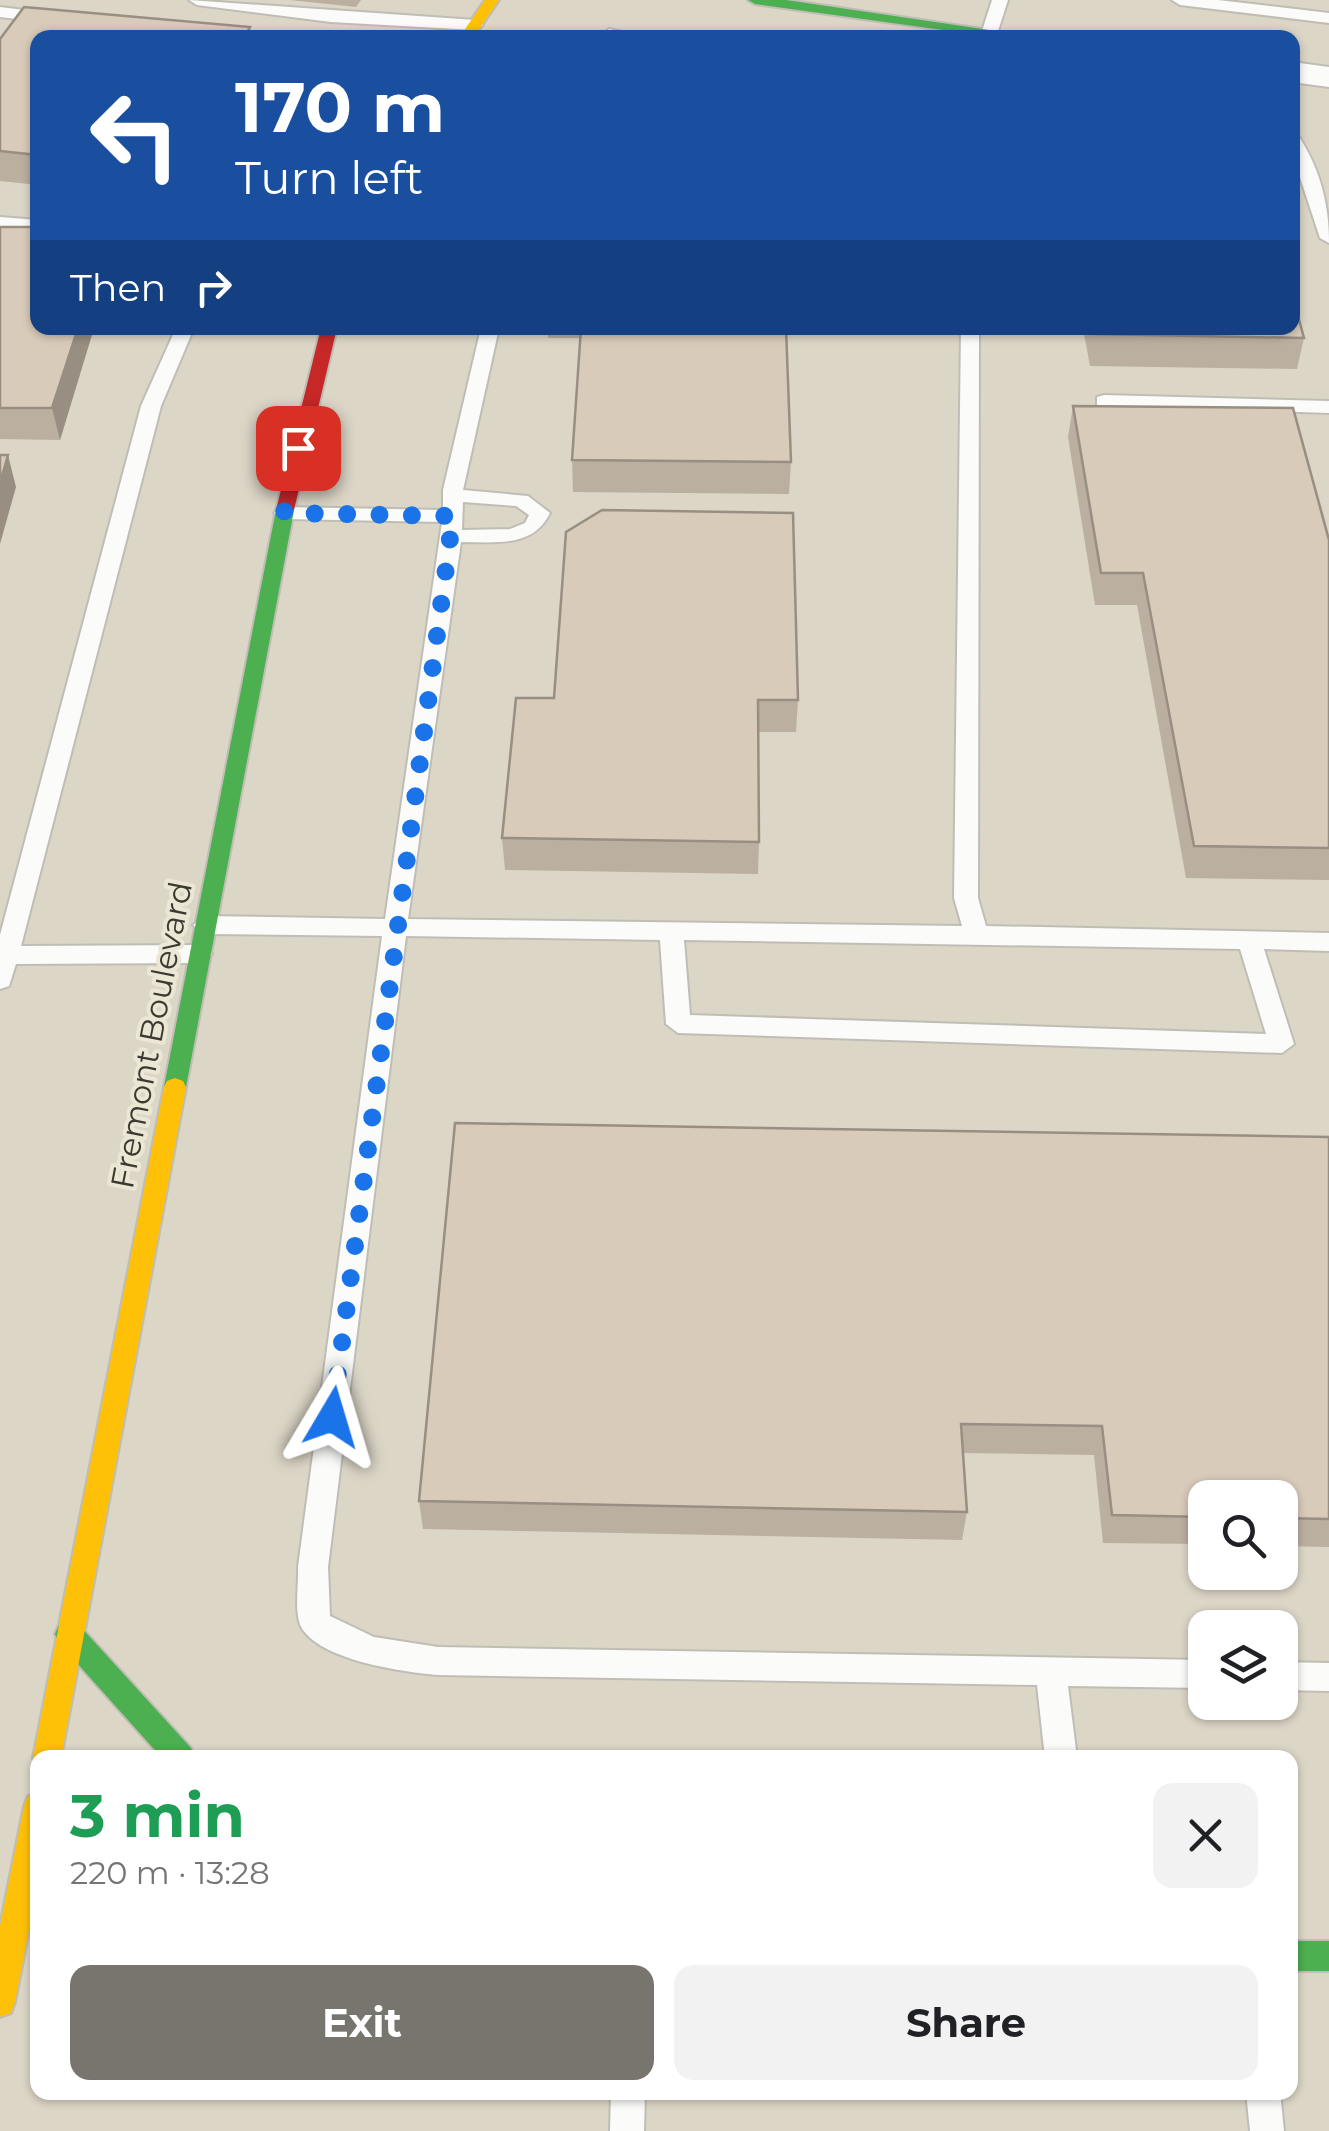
<!DOCTYPE html>
<meta charset="utf-8">
<style>
:root{--surface:#fff;--page:#f2f2f2;--text:#202124;--muted:#757577;--accent:#77756d}
body{margin:0;font-family:Montserrat,sans-serif;background:var(--page);color:var(--text);height:100vh;display:flex;flex-direction:column;font-size:38px;white-space:nowrap}
*{box-sizing:border-box;margin:0}
p{font-size:32px;color:var(--muted)}
.icon{flex:none;width:55px;height:55px;fill:none;stroke:currentColor;stroke-width:2;stroke-linecap:round;stroke-linejoin:round}
.map{position:relative;flex:1;overflow:hidden}
.sheet{position:absolute;left:30px;top:1750px;width:1268px;height:350px;display:flex;flex-direction:column;background:var(--surface);border-radius:20px;box-shadow:0 2px 8px #0004}
.sheet>*{flex:none}
.guide{position:absolute;left:30px;top:30px;width:1270px;height:305px;border-radius:20px;box-shadow:0 2px 8px #0004;background:#1a4fa0;color:#fff;overflow:hidden}
.controls{position:absolute;left:1188px;top:1480px;display:grid;gap:20px}
.controls a{display:grid;place-items:center;width:110px;height:110px;border-radius:20px;background:var(--surface);box-shadow:0 2px 8px #0004;font-size:50px}
.pin{position:absolute;display:grid;place-items:center;width:85px;height:85px;color:#fff;margin:-42px;border-radius:20px;box-shadow:0 5px 15px #0006}
.me{position:absolute;width:110px;margin:-55px;rotate:7deg;stroke-linejoin:round;filter:drop-shadow(0 0 8px #0008)}
.turn{display:flex;align-items:center;gap:35px;height:210px;padding:0 40px;font-size:45px}
.turn .icon{width:130px;height:130px;stroke-width:2.5}
.turn b{display:block;font-size:70px;line-height:85px}
.then{display:flex;align-items:center;height:95px;padding:0 40px;background:#0003;gap:20px;font-size:38px}
.round{display:grid;place-items:center;flex:none;width:105px;height:105px;border-radius:20px;background:var(--page)}
.head{display:flex;align-items:center;justify-content:space-between;height:170px;padding:0 40px}
h1{font-size:60px;font-weight:700;line-height:75px;color:#1e9e55}
.cta{display:flex;gap:20px;margin-top:auto;padding:20px 40px}
.cta a{flex:1;height:115px;border-radius:20px;background:var(--accent);color:#fff;font-size:40px;font-weight:700;line-height:115px;text-align:center}
.cta a+a{background:var(--page);color:var(--text)}
.map>svg:first-child{display:block}
</style>
<div class="map">
<svg width="1329" height="2131" viewBox="0 0 1329 2131">
<rect width="100%" height="100%" fill="#e7e4da"/>
<path fill="#dcd6c7" fill-rule="evenodd" d="M0 0H1329V2131H0ZM38 38H1292V328H38ZM1205 1498H1280V1572H1205ZM1205 1628H1280V1702H1205ZM38 1758H1290V2092H38Z"/>
<g fill="none" stroke-linecap="round" stroke-linejoin="round">
<defs>
<g id="lane">
<path d="M189 0 475 20 483 25 475 30 331 22 197 5Z"/>
<path d="M992 0H1008L998 31 990 36 982 31Z"/>
<path d="M1172 0H1218L1329 13V23L1180 5Z"/>
<path d="M0 7 50 13 58 18 50 23 0 17Z"/>
<path d="M609 29 648 38H599Z"/>
<path d="M1292 134 1298 135C1320 169 1329 203 1329 243L1320 238 1292 153Z"/>
<path d="M0 217 38 220V230L0 227Z"/>
<path d="M176 328H194L161 406 21 946 200 945 212 954 200 963 16 964 9 986 0 989V935L141 406Z"/>
<path d="M481 328H499L463 490 528 496 550 513C533 548 496 542 461 542L408 919 962 926 954 898 961 328H979L978 898 986 926 1329 933V951L1264 949 1294 1044 1282 1053 678 1033 666 1024 660 940 406 936 328 1567 330 1616 374 1637 438 1647 1205 1660V1688L1068 1686 1077 1758H1045L1037 1685 438 1675C403 1672 325 1661 303 1630 293 1617 299 1584 298 1567L382 936 205 934 193 925 205 916 385 919 442 522 284 519 274 513 284 507 443 510V490ZM463 502 516 506 529 515 525 523 510 529 462 530ZM684 940 1240 949 1266 1034 690 1015Z"/>
<path d="M1104 395 1329 401V413L1097 405V397Z"/>
<path d="M1280 1662 1329 1663V1691L1280 1690Z"/>
<path d="M611 2092H645L644 2131H610Z"/>
<path d="M1246 2092H1280L1284 2131H1250Z"/>
</g>
<path id="street" d="M1292 62 1329 67V87L1292 82Z"/>
<g id="fast">
<path d="M748 0H786L1043 38H1001L755 4Z"/>
<path d="M285 505 294 510 186 1087 183 1093H167L164 1087 276 510Z"/>
<path d="M69 1621 79 1625 191 1748 195 1758H162L59 1643 55 1634 59 1625Z"/>
<rect x="1290" y="1941" width="39" height="30"/>
</g>
<g id="slow">
<path d="M485 0H499L473 38H459Z"/>
<path d="M175 1078 183 1081 186 1087 61 1758H38V1768L33 1758 164 1087 167 1081Z"/>
<path d="M38 1792V1884L15 2002 11 2013 0 2017V1926L24 1806 28 1796Z"/>
</g>
<path id="jam" d="M321 328H337L294 510 285 515 276 510Z"/>
</defs>
<use href="#lane" stroke="#bfbdb5" stroke-width="4"/>
<use href="#street" stroke="#bfbdb5" stroke-width="4"/>
<use href="#fast" stroke="#bfbdb5" stroke-width="4"/>
<use href="#slow" stroke="#bfbdb5" stroke-width="4"/>
<use href="#jam" stroke="#bfbdb5" stroke-width="4"/>
<use href="#lane" fill="#fbfbf9" fill-rule="evenodd"/>
<use href="#street" fill="#fbfbf9" fill-rule="evenodd"/>
<use href="#fast" fill="#4caf50" fill-rule="evenodd"/>
<use href="#slow" fill="#ffc107" fill-rule="evenodd"/>
<use href="#jam" fill="#c62828" fill-rule="evenodd"/>
</g>
<g fill="#bbafa0">
<path d="M290 0H361L356 7Z"/>
<path d="M250 27 251 38H38V185L0 181V39Z"/>
<path d="M0 227 38 328H94L60 440 0 439Z"/>
<path d="M548 328H786L791 462 789 494 573 492 572 460 580 338H548Z"/>
<path d="M1083 328H1292L1304 338 1297 369 1090 366Z"/>
<path d="M1073 406 1329 540V880L1186 878 1137 605H1095L1068 437Z"/>
<path d="M554 698 798 700 796 732H758L759 842 758 874 505 870 502 838Z"/>
<path d="M1329 1137V1547L1280 1546V1498H1205V1544L1103 1543 1094 1455 963 1453 967 1512 962 1540 423 1529 419 1501Z"/>
</g>
<g fill="#988e82">
<path d="M78 328H94L60 440 52 408Z"/>
<path d="M8 455 16 487 0 544V483Z"/>
</g>
<g fill="#d9cbba" stroke="#988e82" stroke-width="2.5">
<path d="M24 7 250 27 244 38H38V155L0 151V39Z"/>
<path d="M0 227H38V328H78L52 408H0Z"/>
<path d="M1292 294 1304 338 1095 334 1094 328H1292Z"/>
<path d="M581 328H786L791 462 572 460Z"/>
<path d="M1073 406 1293 408 1329 540V848L1194 846 1143 573H1101Z"/>
<path d="M0 455H8L0 483Z"/>
<path d="M602 510 793 513 798 700H758L759 842 502 838 516 698H554L566 532Z"/>
<path d="M455 1123 1329 1137V1519L1280 1518V1498H1205V1517L1112 1515 1102 1426 961 1424 967 1512 419 1501Z"/>
</g>
<g fill="none" stroke-linecap="round" stroke-linejoin="round">
<path stroke="#1a73e8" stroke-width="18" stroke-dasharray="0 32.4" d="M298 448 284 513 453 516 332 1417"/>
</g>
<g text-anchor="middle" dominant-baseline="central" stroke-width="8" stroke-linejoin="round" paint-order="stroke">
<g font-size="32" fill="#3b3932" stroke="#ece7d5">
<text transform="translate(151 1035) rotate(-79)">Fremont Boulevard</text>
</g>
</g>
</svg>
<div class="controls">
<a><svg class="icon" aria-label="search" viewBox="0 0 24 24"><circle cx="10" cy="10" r="6"/><path d="M15 15l6 6"/></svg></a>
<a><svg class="icon" aria-label="layers" viewBox="0 0 24 24"><path d="M12 4l9 5-9 5-9-5zM3 14l9 5 9-5"/></svg></a>
</div>
<div class="pin" style="left:298px;top:448px;background:#d93025"><svg class="icon" aria-label="arrive" viewBox="0 0 24 24"><path d="M6 21V4h12l-3 4 3 4H6"/></svg></div>
<svg class="me" style="left:332px;top:1417px" viewBox="-20 -20 40 40"><path d="M0-17L14 15 0 8-14 15z" fill="#1a73e8" stroke="#fff" stroke-width="4"/></svg>
<div class="guide">
<div class="turn"><svg class="icon" aria-label="left" viewBox="0 0 24 24"><path d="M17 20v-9H6M10 6l-5 5 5 5"/></svg><div><b>170 m</b>Turn left</div></div>
<div class="then">Then<svg class="icon" aria-label="right" viewBox="0 0 24 24"><path d="M7 20v-9h11M14 6l5 5-5 5"/></svg></div>
</div>
<section class="sheet">
<div class="head"><div><h1>3 min</h1><p>220 m · 13:28</p></div><a class="round"><svg class="icon" aria-label="close" viewBox="0 0 24 24"><path d="M6 6l12 12M18 6L6 18"/></svg></a></div>
<div class="cta"><a>Exit</a><a>Share</a></div>
</section>
</div>
